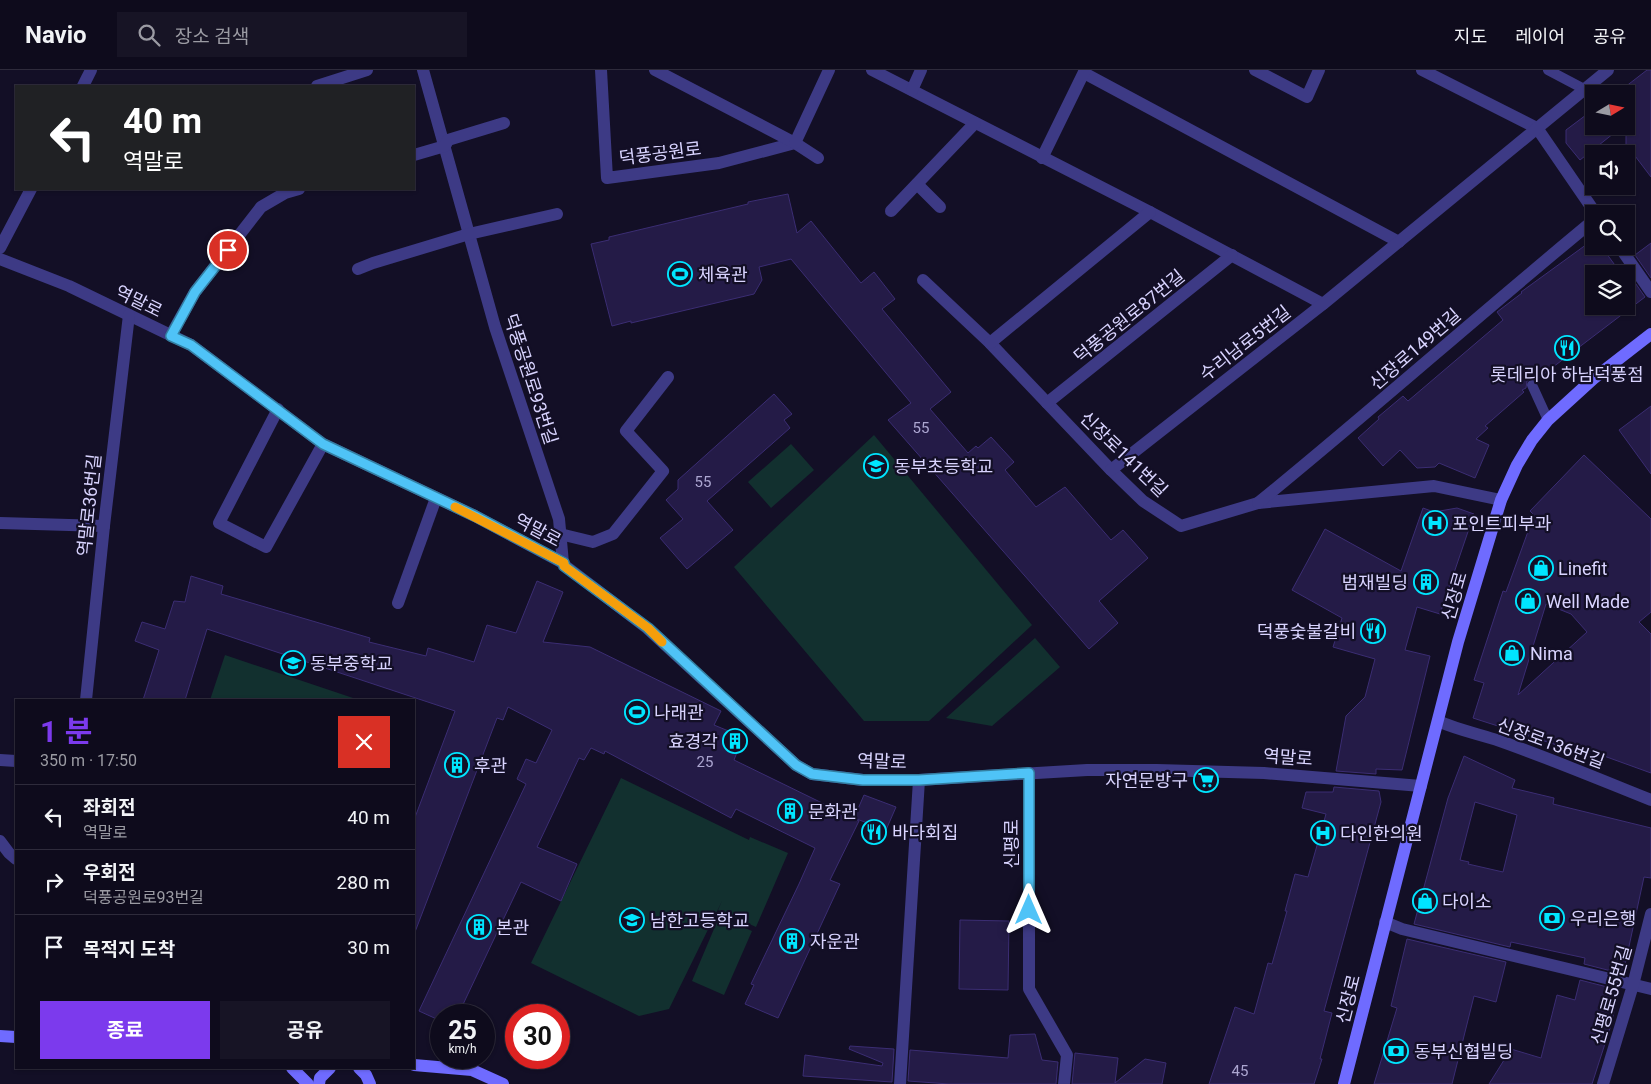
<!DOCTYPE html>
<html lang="ko">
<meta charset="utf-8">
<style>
:root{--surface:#0e0b1c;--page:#171425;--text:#f1f3f6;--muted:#9b9ba3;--line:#2e2b3b;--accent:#7c3aed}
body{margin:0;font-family:Roboto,"Noto Sans KR",sans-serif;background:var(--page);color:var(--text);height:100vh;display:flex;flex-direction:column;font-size:19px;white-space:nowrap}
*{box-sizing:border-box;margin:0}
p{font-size:16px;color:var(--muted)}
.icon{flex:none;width:28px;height:28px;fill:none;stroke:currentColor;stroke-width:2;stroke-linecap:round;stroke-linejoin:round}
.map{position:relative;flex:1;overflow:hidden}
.panel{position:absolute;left:15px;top:629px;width:400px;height:370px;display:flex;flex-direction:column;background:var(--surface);border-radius:0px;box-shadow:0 1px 4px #0004,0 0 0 1px var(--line)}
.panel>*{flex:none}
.hud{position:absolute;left:15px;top:15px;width:400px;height:105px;border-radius:0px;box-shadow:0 1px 4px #0004,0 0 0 1px var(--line);background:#202124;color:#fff;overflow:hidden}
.needle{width:32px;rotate:80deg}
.tools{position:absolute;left:1585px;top:15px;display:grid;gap:10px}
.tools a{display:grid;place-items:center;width:50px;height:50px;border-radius:0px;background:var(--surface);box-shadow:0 1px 4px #0004,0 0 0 1px var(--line);font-size:25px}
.speed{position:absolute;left:430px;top:934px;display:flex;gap:10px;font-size:25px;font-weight:700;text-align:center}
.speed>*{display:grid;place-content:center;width:65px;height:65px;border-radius:50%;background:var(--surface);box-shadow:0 1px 4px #0004,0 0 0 1px var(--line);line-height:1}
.speed small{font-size:12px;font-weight:400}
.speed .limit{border:8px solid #d22;background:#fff;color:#111}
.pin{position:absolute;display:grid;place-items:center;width:42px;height:42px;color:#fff;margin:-21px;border:2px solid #fff;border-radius:50%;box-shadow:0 1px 5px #0007}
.me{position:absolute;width:55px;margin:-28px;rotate:0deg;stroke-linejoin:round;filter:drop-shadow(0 0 4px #0008)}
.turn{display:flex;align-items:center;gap:18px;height:105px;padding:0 25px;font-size:22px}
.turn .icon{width:65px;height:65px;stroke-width:2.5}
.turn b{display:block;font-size:35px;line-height:42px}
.round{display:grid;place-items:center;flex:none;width:52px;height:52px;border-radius:0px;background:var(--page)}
.overview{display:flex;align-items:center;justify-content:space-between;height:85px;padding:0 25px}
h1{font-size:30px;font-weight:700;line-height:38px;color:var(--accent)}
.primary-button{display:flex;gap:10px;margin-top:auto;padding:10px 25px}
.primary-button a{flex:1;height:58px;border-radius:0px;background:var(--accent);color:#fff;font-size:20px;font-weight:700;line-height:58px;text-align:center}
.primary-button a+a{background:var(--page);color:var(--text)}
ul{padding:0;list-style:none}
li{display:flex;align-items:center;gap:15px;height:65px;padding:0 25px;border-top:1px solid var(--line)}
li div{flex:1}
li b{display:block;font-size:19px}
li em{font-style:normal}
header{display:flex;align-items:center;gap:30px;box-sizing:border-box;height:70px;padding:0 25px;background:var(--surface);border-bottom:1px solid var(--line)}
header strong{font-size:24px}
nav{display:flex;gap:28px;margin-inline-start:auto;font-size:18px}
.search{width:350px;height:45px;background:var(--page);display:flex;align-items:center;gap:12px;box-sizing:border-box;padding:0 18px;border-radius:0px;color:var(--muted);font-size:19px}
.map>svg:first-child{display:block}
</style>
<header>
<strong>Navio</strong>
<div class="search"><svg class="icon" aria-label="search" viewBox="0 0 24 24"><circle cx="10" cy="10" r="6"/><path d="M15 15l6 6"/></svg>장소 검색</div>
<nav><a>지도</a><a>레이어</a><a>공유</a></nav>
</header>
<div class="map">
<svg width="1651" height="1014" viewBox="0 0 1651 1014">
<rect width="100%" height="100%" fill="#130f26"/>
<g fill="#12302f">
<path d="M874 365 1032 555 929 651H864L734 497Z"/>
<path d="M791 374 814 400 771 438 748 412Z"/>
<path d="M1035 568 1060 597 992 656 946 648Z"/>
<path d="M225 585 359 630H210Z"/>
<path d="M621 708 749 770 750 767 788 783 756 857 718 840 722 831 669 939 639 946 531 893Z"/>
<path d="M719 847 752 861 724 925 692 911Z"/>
</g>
<g fill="#241b47" stroke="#3b2d73" fill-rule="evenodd">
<path d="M1647 0H1651V107L1626 74V24H1616Z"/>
<path d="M1594 39V56H1623L1580 90 1566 73V60Z"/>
<path d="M788 124 797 163 811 151 861 213 874 202 895 229 882 239 951 322 930 339 968 383 976 376 978 378 991 367 1014 392 1005 400 1036 437 1065 417 1111 470 1123 460 1148 488 1099 531 1118 553 1089 579 888 350 911 333 791 189 759 197 762 210 754 224 631 253V251L612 256 591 174 609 170V167L748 134V132Z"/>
<path d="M1594 169V176H1601L1617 198 1622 194 1645 227 1536 310 1532 308 1527 311 1526 318 1522 320 1524 322 1485 356 1488 358 1476 369 1489 375 1475 408 1439 393 1435 397 1417 398 1400 380 1383 396 1358 368 1379 349 1378 347 1403 326 1408 331 1503 250 1497 242 1522 223 1521 222ZM1594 204H1626V236H1594Z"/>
<path d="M1651 173V208L1635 185Z"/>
<path d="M774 324 792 344 784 350 790 358 707 431 733 460 687 499 660 468 683 449 666 430 678 419V410Z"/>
<path d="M1651 336V404L1619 360Z"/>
<path d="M1584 385 1651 449V542L1639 552 1651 564V703L1568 673 1566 678 1473 648 1484 613 1474 610 1503 521 1506 522 1534 445 1530 441ZM1546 534 1571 544 1587 562 1518 625Z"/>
<path d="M1423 438 1434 442 1457 438 1474 444 1440 544 1417 537 1405 580 1430 586 1402 700 1376 699V704L1336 701 1346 646 1365 627 1375 589 1333 577 1342 548 1292 520 1325 459 1401 501Z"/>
<path d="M191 506 223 516 221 524 370 568 369 572 426 586 428 578 474 592 487 555 516 563 537 511 563 522 543 572 590 577 721 641 714 655 743 667 734 690 859 751 830 810 840 814 778 948 745 934 754 915 751 914 799 814 815 778 736 739 731 748 605 681 604 684 591 678 584 690 579 688 537 777 577 794 561 831 521 812 458 945H441V951L419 941 526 714 517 709 526 689 536 693 552 660 508 637 503 650 497 648 415 862H414V750L455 641 207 559 185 630H143L159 580 135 571 142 552 165 559 174 531 185 532Z"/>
<path d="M1464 686 1515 710 1512 718 1554 728 1553 734 1651 758V808L1644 807 1623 904 1584 894 1585 888 1511 872 1510 877 1414 854 1448 728ZM1475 732 1517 745 1503 802 1468 794 1469 792 1460 790Z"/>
<path d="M1334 717 1379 721 1381 732 1324 941 1332 943 1320 989H1322L1314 1014H1209L1235 937 1254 944 1268 893 1272 894 1287 841H1285L1295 804 1308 807 1326 744 1302 738 1306 722H1333Z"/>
<path d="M864 725 896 737 886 760 854 748Z"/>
<path d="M960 850 1009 851 1008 920 959 919Z"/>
<path d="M1407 869 1506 892 1496 932 1474 926 1452 1014H1374L1397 938 1391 936Z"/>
<path d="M1580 910 1619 920 1611 955 1592 1014H1489L1511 979 1541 988 1557 925 1575 930Z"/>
<path d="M1035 964 1042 990 1058 992 1056 1014H949L908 1011 910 980 1008 988 1010 965Z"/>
<path d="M850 976 894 979 892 1012 803 1006 805 985 882 996 883 993 849 979Z"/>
<path d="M1075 983 1118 988 1115 1013 1145 989 1166 993 1162 1014H1072Z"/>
</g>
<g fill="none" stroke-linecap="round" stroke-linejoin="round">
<g stroke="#3d3a85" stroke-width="10">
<path d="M1548 0 1584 19"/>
<path d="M1532 315 1548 350"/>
</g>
<g stroke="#3d3a85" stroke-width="12">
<path d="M423 0 495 257 559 449 563 493"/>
<path d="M601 0 607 108 719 93 795 73"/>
<path d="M655 0 795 73 818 88"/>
<path d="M872 0 1150 142 1323 234"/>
<path d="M1255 0 1307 27 1319 0"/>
<path d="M1422 0 1537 58 1596 144"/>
<path d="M1084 3 1399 172"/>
<path d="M83 16 91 0"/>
<path d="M317 16 367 0"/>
<path d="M912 20 921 0"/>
<path d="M795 73 829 0"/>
<path d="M414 85 445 76 448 70 504 53"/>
<path d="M1042 88 1085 0"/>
<path d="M917 114 940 137"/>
<path d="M891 141 975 53"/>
<path d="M1619 176 1651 222"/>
<path d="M0 178 31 119"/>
<path d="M0 189 69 216 191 275 323 374 475 446 563 493 564 495 647 558 796 695 812 704 863 710H919L1087 700H1157L1264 703 1421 716"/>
<path d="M358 199 373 193 469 164 557 144"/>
<path d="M923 210 990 273 1111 400 1143 431 1181 456 1258 433 1434 416 1501 430"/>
<path d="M171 265 195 222 261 137 285 123 299 119"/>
<path d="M990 273 1150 142"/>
<path d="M1047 333 1232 185"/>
<path d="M278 339 219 453 266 477 323 374"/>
<path d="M1111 400 1323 234 1608 0"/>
<path d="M1258 433C1371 341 1481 243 1594 150"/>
<path d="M0 453 104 456"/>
<path d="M560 464 593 472 613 464 663 401 626 361 668 307"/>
<path d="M398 533 436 428"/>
<path d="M86 630 104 456 129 245"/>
<path d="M1438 651C1458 660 1479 664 1500 671 1551 689 1601 710 1651 730"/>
<path d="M0 690 16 691"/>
<path d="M1029 703V919L1067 985 1064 1014"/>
<path d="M0 771 9 783 16 789"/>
<path d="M1385 852 1402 859 1651 919"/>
<path d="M900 1014 919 710"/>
<path d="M1603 1014 1633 915 1651 844"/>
</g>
<g stroke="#6f6bff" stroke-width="12">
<path d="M0 966 16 967"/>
<path d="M414 995 472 1000 503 1014"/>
<path d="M292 998 308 1014"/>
<path d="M359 998 366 1005 370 1014"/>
<path d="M319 1014 320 1008 330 998"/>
<path d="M1344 1014 1458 572 1501 430 1517 395 1532 370 1548 350 1593 309 1651 264"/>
</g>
</g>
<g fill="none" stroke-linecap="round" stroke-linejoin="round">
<defs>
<path id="route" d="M228 180 195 222 171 266 191 275 323 374 475 446 564 493V496L648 558 796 695 812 704 863 710H919L1029 703V840"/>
</defs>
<use href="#route" stroke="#337fa1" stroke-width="12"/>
<use href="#route" stroke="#4fc3f7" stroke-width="9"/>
<path stroke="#f59e0b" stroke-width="9" d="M455 437 564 493V496L648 558 662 572"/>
</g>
<defs>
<symbol id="stadium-ring" viewBox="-11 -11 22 22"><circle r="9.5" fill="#130f26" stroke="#00e5ff" stroke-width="1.5"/><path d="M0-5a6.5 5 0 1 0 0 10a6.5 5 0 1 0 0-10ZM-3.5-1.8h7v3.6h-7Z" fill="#00e5ff"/></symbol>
<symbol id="restaurant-ring" viewBox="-11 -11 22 22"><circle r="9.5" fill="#130f26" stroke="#00e5ff" stroke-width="1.5"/><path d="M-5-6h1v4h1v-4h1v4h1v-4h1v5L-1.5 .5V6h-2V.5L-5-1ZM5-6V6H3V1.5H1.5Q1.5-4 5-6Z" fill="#00e5ff"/></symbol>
<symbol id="school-ring" viewBox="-11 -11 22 22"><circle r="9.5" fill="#130f26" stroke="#00e5ff" stroke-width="1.5"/><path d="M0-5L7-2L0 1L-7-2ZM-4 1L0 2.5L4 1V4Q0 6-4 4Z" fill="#00e5ff"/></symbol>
<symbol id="hospital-ring" viewBox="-11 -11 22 22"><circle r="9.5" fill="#130f26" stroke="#00e5ff" stroke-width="1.5"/><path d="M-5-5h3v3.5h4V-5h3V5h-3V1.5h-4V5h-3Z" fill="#00e5ff"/></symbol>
<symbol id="shop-ring" viewBox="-11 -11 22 22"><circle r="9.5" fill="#130f26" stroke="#00e5ff" stroke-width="1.5"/><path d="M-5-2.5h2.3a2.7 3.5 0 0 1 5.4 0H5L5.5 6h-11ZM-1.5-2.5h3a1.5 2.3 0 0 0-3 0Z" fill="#00e5ff"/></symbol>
<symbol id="building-ring" viewBox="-11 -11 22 22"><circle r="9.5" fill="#130f26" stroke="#00e5ff" stroke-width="1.5"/><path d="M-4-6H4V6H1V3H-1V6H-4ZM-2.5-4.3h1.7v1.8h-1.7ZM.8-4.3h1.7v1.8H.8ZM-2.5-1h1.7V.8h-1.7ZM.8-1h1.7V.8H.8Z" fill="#00e5ff"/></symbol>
<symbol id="supermarket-ring" viewBox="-11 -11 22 22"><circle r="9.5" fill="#130f26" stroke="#00e5ff" stroke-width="1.5"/><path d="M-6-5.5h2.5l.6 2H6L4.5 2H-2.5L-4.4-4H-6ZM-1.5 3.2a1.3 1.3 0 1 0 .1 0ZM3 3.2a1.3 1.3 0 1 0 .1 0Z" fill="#00e5ff"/></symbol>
<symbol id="bank-ring" viewBox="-11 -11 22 22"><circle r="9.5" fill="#130f26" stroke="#00e5ff" stroke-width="1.5"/><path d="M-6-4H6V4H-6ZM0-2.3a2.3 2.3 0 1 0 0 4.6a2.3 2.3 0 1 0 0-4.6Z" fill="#00e5ff"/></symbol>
</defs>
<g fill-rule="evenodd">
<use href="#stadium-ring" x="666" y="190" width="28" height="28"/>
<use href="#restaurant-ring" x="1553" y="264" width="28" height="28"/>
<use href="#school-ring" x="862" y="382" width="28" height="28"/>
<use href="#hospital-ring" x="1421" y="439" width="28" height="28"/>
<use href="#shop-ring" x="1527" y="484" width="28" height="28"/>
<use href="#building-ring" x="1412" y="498" width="28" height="28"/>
<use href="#shop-ring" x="1514" y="517" width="28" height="28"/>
<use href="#restaurant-ring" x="1359" y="547" width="28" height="28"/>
<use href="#shop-ring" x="1498" y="569" width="28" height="28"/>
<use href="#school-ring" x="279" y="579" width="28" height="28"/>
<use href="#stadium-ring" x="623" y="628" width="28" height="28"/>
<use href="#building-ring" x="721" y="657" width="28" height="28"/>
<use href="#building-ring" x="443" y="681" width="28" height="28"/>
<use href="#supermarket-ring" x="1192" y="696" width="28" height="28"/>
<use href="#building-ring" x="776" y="727" width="28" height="28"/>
<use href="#restaurant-ring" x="860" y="748" width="28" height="28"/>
<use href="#hospital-ring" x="1309" y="749" width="28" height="28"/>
<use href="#shop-ring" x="1411" y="817" width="28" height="28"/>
<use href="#bank-ring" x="1538" y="834" width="28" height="28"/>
<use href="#school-ring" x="618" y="836" width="28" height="28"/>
<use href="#building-ring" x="465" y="843" width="28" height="28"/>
<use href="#building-ring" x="778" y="857" width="28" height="28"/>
<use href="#bank-ring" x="1382" y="967" width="28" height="28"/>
</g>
<g text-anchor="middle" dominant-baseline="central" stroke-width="4.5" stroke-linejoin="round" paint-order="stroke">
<g font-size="15" fill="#aca6d1">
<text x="921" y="358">55</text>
<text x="703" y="412">55</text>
<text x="705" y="692">25</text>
<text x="1240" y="1001">45</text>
</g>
<g font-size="18" fill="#d9d4ff" stroke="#130f26">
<text transform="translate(660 83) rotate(-7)">덕풍공원로</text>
<text transform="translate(139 231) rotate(26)">역말로</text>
<text transform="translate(1129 246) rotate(-39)">덕풍공원로87번길</text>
<text transform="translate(1245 273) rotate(-38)">수리남로5번길</text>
<text transform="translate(1415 279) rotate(-41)">신장로149번길</text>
<text transform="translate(531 309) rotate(72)">덕풍공원로93번길</text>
<text transform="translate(1124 384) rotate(44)">신장로141번길</text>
<text transform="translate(89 435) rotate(-84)">역말로36번길</text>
<text transform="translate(538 460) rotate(28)">역말로</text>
<text transform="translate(1454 526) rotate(-74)">신장로</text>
<text transform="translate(1551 673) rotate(20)">신장로136번길</text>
<text transform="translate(1288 687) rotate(4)">역말로</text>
<text transform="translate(882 691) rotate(2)">역말로</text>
<text transform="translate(1011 774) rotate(-90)">신평로</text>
<text transform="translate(1611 925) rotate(-74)">신평로55번길</text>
<text transform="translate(1348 929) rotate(-76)">신장로</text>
</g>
<g font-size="18" fill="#d9d4ff" stroke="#130f26" text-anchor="start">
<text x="698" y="204">체육관</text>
<text x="1567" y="304" text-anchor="middle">롯데리아 하남덕풍점</text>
<text x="894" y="396">동부초등학교</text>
<text x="1452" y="453">포인트피부과</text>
<text x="1558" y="498">Linefit</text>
<text x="1408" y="512" text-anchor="end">범재빌딩</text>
<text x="1546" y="531">Well Made</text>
<text x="1356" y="561" text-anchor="end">덕풍숯불갈비</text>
<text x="1530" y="583">Nima</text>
<text x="310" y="593">동부중학교</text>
<text x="654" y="642">나래관</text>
<text x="718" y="671" text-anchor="end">효경각</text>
<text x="474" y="695">후관</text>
<text x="1188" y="710" text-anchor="end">자연문방구</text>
<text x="808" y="741">문화관</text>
<text x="892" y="762">바다회집</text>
<text x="1340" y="763">다인한의원</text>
<text x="1442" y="831">다이소</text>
<text x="1570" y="848">우리은행</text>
<text x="650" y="850">남한고등학교</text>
<text x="496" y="857">본관</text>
<text x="810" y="871">자운관</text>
<text x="1414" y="981">동부신협빌딩</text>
</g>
</g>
</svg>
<div class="tools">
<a><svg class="needle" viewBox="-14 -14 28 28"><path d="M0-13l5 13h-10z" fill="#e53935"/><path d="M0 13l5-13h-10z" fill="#9b9ba3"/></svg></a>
<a><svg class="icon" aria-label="sound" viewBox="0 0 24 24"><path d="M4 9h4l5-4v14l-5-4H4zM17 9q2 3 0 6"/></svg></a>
<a><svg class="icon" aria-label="search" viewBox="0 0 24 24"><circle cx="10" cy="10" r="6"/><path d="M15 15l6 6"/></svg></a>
<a><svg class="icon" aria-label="layers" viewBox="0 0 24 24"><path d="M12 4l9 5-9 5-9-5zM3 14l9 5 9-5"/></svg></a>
</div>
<div class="speed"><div>25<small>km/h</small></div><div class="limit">30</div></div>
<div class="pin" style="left:228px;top:180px;background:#d93025"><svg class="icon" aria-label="arrive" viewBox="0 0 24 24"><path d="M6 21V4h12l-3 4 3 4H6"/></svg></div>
<svg class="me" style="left:1029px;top:840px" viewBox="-20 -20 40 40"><path d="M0-17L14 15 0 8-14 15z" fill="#4fc3f7" stroke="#fff" stroke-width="4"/></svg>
<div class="hud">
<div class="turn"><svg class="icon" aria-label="left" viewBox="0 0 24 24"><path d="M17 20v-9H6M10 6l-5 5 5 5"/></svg><div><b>40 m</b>역말로</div></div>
</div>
<section class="panel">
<div class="overview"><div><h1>1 분</h1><p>350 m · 17:50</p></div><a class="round" style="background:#d93025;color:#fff"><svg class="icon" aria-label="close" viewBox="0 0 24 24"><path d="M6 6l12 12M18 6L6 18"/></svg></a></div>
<ul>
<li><svg class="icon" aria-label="left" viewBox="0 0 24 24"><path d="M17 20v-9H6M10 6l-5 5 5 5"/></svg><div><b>좌회전</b><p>역말로</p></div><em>40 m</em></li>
<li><svg class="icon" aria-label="right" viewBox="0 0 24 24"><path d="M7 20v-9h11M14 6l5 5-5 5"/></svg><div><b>우회전</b><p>덕풍공원로93번길</p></div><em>280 m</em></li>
<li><svg class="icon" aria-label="arrive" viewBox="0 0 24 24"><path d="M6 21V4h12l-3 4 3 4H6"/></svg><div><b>목적지 도착</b></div><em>30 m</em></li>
</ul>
<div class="primary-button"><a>종료</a><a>공유</a></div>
</section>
</div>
